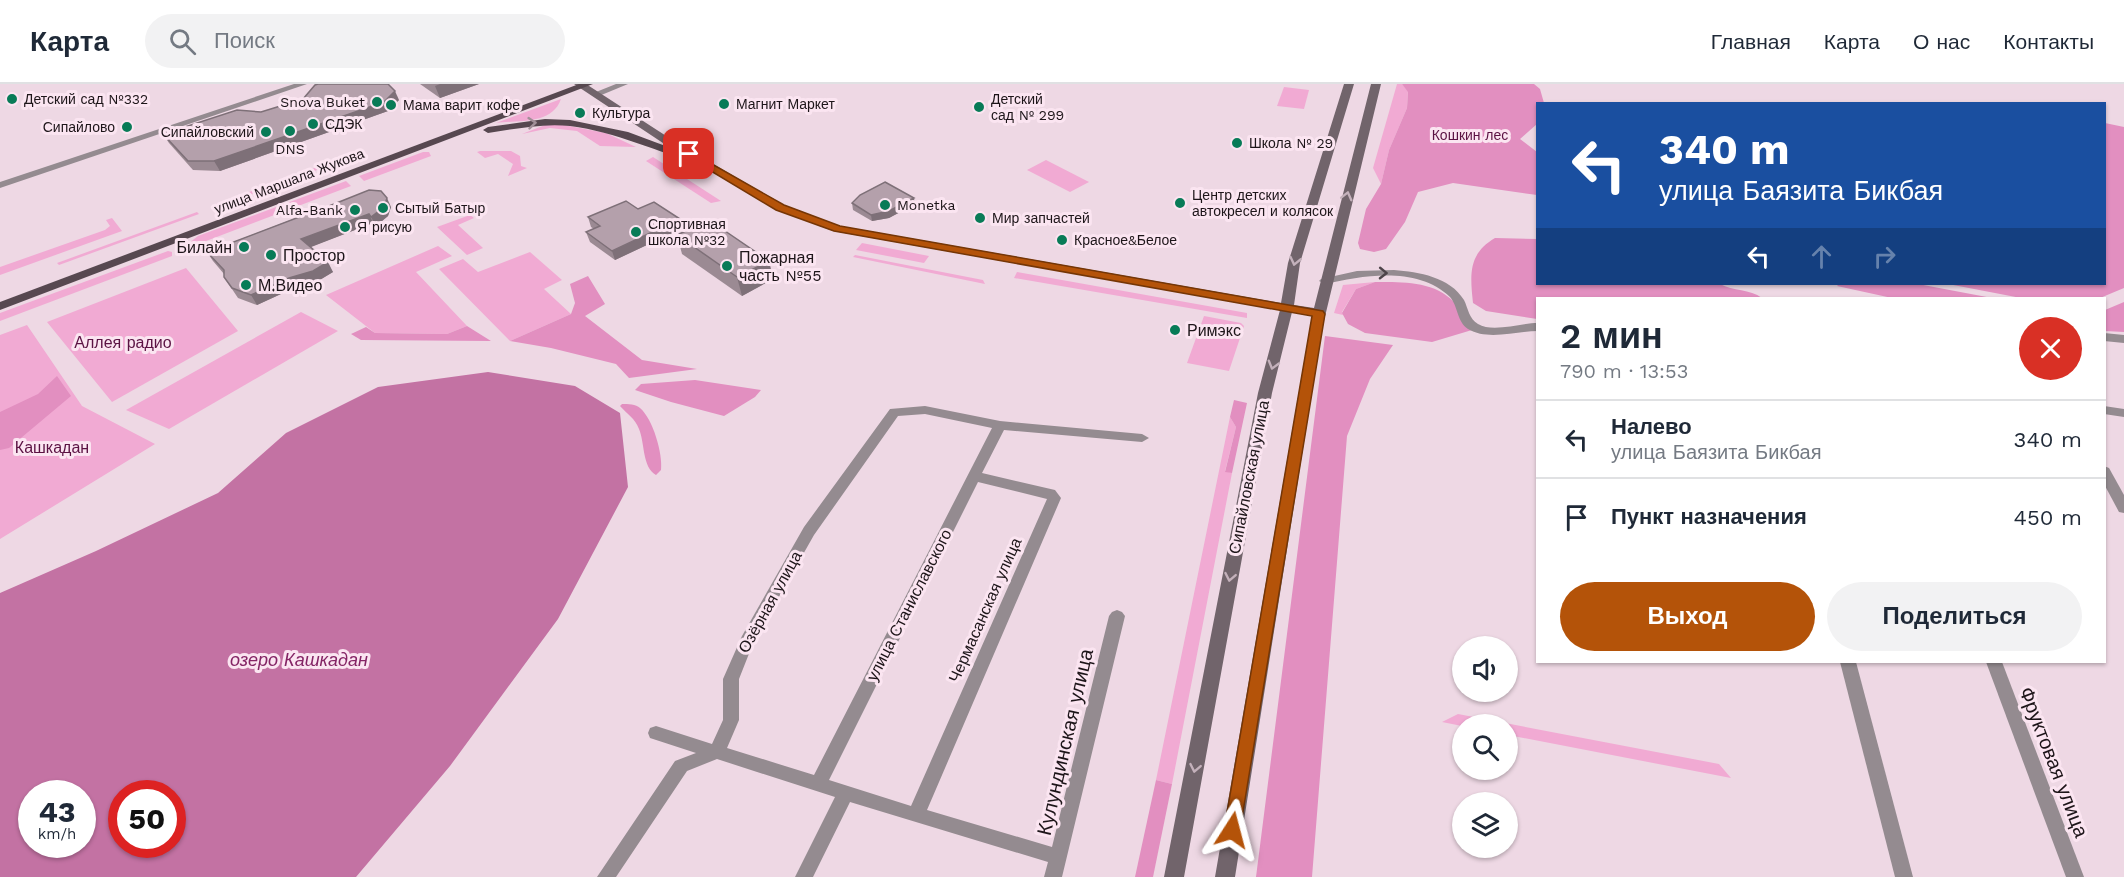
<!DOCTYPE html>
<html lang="ru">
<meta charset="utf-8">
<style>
:root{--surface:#fff;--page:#f2f2f3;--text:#1f2937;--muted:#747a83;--line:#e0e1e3;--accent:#b45309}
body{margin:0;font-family:"Work Sans",sans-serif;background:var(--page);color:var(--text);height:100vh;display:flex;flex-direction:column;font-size:22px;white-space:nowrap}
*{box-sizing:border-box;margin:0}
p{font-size:20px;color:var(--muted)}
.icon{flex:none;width:33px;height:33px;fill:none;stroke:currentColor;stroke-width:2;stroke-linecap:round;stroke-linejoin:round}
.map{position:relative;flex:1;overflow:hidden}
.side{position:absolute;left:1536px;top:213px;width:570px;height:366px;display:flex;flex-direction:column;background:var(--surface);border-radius:0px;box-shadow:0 2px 4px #0004}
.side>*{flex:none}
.banner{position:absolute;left:1536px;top:18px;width:570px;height:183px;border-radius:0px;box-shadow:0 2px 4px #0004;background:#1a4fa0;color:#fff;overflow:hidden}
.fabs{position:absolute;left:1452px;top:552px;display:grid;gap:12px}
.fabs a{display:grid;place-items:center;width:66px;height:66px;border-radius:50%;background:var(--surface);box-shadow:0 2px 4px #0004;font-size:30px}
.speed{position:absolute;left:18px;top:696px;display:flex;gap:12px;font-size:30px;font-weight:700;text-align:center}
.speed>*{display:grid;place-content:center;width:78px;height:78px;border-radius:50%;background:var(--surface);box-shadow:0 2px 4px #0004;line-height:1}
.speed small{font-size:15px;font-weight:400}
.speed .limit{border:9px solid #d22;background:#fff;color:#111}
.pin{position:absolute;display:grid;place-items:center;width:51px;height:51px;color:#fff;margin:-26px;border-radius:12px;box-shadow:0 3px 9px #0006}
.me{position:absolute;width:66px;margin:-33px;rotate:9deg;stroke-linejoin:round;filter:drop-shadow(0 0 4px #0008)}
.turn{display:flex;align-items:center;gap:21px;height:126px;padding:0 24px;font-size:27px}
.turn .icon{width:78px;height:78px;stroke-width:2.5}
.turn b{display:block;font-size:42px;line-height:51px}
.lanes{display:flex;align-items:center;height:57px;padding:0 24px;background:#0003;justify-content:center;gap:30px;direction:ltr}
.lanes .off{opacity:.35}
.round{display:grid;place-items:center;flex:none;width:63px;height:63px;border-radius:32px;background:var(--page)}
.headline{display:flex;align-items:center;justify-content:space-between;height:102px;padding:0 24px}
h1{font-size:36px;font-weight:600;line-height:45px}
.cta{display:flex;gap:12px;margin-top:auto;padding:12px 24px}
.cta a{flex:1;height:69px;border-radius:36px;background:var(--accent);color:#fff;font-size:24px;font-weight:600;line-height:69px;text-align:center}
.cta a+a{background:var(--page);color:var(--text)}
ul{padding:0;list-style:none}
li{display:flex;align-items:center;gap:18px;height:78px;padding:0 24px;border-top:2px solid var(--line)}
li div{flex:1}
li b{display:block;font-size:22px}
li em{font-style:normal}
header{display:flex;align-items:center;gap:36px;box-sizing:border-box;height:84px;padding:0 30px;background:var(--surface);border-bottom:2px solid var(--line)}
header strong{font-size:28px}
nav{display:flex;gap:33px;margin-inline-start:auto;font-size:21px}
.search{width:420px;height:54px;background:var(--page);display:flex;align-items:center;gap:15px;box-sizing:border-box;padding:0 21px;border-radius:33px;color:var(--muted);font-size:22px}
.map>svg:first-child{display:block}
</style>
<header>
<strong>Карта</strong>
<div class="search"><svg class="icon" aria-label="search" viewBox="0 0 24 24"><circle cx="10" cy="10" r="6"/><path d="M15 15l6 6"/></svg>Поиск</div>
<nav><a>Главная</a><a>Карта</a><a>О нас</a><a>Контакты</a></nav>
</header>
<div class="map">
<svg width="2124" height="793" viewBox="0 0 2124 793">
<rect width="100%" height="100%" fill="#eed8e4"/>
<g fill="#f1aad3">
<path d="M1397 0H1402L1408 7 1407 24 1389 66 1381 100 1373 84Z"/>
<path d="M1284 3 1309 6 1304 25 1277 22Z"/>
<path d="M561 15C552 41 518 36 496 39Z"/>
<path d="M545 41H564L606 49 636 63 600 62 577 47 550 44 522 50Z"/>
<path d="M480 67H511L520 72 521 82 527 84 508 92 513 80 498 70 485 74 477 68Z"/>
<path d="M423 68H429L431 72 364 97 359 92Z"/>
<path d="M653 73 721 117 711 119 646 77Z"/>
<path d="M1046 76 1089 98 1070 108 1027 86Z"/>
<path d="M331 78 333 80 218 123 216 120Z"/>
<path d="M346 97 351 102 193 162 189 159 198 152Z"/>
<path d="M197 128 199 130 59 181 57 179Z"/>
<path d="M470 131 474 134 458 141 483 164 467 171 437 143Z"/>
<path d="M112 134 122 147 0 191V183L105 146 110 142 106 136Z"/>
<path d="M862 159 929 172 924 179 856 166Z"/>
<path d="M438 162 452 172 416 188 467 242 447 250 375 249 326 211Z"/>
<path d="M168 167 172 168V172L0 237V229Z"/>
<path d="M530 168 562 196 544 205 571 230 510 257 439 185 463 175 478 188Z"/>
<path d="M855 171 983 196 985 200 853 173Z"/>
<path d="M186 184 238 247 112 318 47 238Z"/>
<path d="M1017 188 1247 229V234L1014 194Z"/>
<path d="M1375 198 1356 205 1342 228 1343 231 1334 229 1343 201Z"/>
<path d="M301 228 338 247 169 345 126 326Z"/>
<path d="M1204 232 1241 239 1244 242 1229 287 1187 279Z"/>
<path d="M27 241 82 322 155 360 0 455V251Z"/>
<path d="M1230 333 1236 343 1225 387 1232 389 1172 700 1156 696Z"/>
<path d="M1458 630 1719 680 1731 694 1508 651V640H1462V642L1442 638Z"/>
</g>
<g fill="#e28fc0">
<path d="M1402 0H1534L1540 5 1544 19 1538 20 1537 40 1520 55 1537 68V111L1453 99 1418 108 1405 138 1386 165 1374 168 1360 165 1358 159 1366 125 1381 100 1389 66 1407 24 1408 8Z"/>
<path d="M2105 39 2124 43V204L2100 214H2021L1948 200H2104Z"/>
<path d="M1495 154 1537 155 1538 200H1720C1733 207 1750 205 1762 214H1538L1537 235 1486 227 1473 219C1470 190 1468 170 1495 154Z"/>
<path d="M588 192 605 220 585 232 642 276 697 285 629 294 616 280 551 264 510 257 571 230 575 219 570 200Z"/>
<path d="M1375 198C1403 198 1434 197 1454 218 1462 225 1467 237 1472 246L1432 258 1365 249 1348 240 1342 229 1356 205Z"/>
<path d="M1839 200H1918L1992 214H1892L1837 202Z"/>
<path d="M2124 218V248L2105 247V226Z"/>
<path d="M467 242 491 257 361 256 351 250 366 243 375 249 447 250Z"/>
<path d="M1325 252 1393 261 1370 295 1347 352 1312 793H1256Z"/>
<path d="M57 292 71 312 9 364 0 366V328L38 310Z"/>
<path d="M695 296 761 306 755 313 724 332 671 318 635 306 641 300Z"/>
<path d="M1234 316 1247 319 1232 389 1225 388 1236 343 1230 333Z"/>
<path d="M622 320C628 320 636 320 640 324 653 335 663 370 661 386L656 391C642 383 645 359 639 345 635 334 627 330 620 322Z"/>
<path d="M1156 696 1172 700 1153 793H1135Z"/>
</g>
<path fill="#c372a3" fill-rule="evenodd" d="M488 288 575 302 620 329 628 403 558 535 450 682 356 793H0V509L96 467 218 409 286 349 378 303ZM32 710H82V760H32ZM122 710H172V760H122Z"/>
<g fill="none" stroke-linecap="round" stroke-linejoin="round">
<g fill="#948b90" fill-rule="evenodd">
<path d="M294 0H307L0 104V98Z"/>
<path d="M616 0H628L599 12 591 10Z"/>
<path d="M1394 186C1419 188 1450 193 1464 216 1468 224 1469 235 1478 240 1493 249 1520 239 1538 239V247C1516 247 1488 257 1468 245 1457 238 1458 222 1450 213 1418 182 1364 191 1325 200L1319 197 1321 195 1357 187Z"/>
<path d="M2104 249 2124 251V259L2104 257Z"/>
<path d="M925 322 1000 337 1142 350 1149 354 1142 358 1004 346 982 389 1055 406 1061 414 927 726 1052 763 1109 532 1112 528 1117 526 1122 528 1125 532 1062 793H1044L1048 778 850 718 813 793H795L835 713 717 675 687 687 616 793H597L675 677 696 669 650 654 648 649 650 644 656 642 712 660 723 636V595L742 552 804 443 890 325ZM925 330 992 344 814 691 727 664 739 636V595L754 557 814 451 898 332ZM978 398 1047 415 911 722 829 696Z"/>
<path d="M2104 322 2124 325V333L2104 330Z"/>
<path d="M2104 382 2109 384 2124 411V429L2119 428 2104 400Z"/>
<path d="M1840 578H1856L1913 793H1895Z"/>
<path d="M1986 578H2002L2084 793H2066Z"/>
</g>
<path fill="#71646b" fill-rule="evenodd" d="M574 0H586L677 59 784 121 840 142 1281 219 1288 179 1344 0H1354L1300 179 1294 221 1314 224 1371 0H1381L1322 245 1235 793H1215L1312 232 1292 228 1272 309 1184 793H1164L1258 309 1280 226 833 147 776 125 669 63Z"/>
<g fill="#574850" fill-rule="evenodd">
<path d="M579 0H593L0 226V218Z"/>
<path d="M545 35 570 36 628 48 711 79 706 82 702 81C658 68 616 48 570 42 543 39 515 45 488 49L483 46 488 43Z"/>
</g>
</g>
<g fill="#9b8a93">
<path d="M420 0H479L440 14Z"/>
<path d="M399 16 388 27 220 87 193 86 169 59 163 50 261 28Z"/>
<path d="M852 119 915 120 889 134 872 137 853 126Z"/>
<path d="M391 123 388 132 376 142 373 139 310 163 333 188 318 197 294 204 257 221 238 214 224 193V190L213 177 207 168 301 132 299 129 319 126Z"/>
<path d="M638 125 680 135 683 144 615 176 590 158 586 148 594 145 591 143 588 133Z"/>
<path d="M677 151 769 177 773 195 742 212 682 170Z"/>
</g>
<g fill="#7e7078">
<path d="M440 0H479L440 14 435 2Z"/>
<path d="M395 7 399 16 388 27 220 87 214 77Z"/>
<path d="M387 114 391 123 388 132 376 142 371 133Z"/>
<path d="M914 114 915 120 889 134 872 137 871 131Z"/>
<path d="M369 130 373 139 306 165 301 155Z"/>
<path d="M680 135 683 144 615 176 612 167Z"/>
<path d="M769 177 773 195 742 212 737 193Z"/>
<path d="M328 178 333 188 318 197 294 204 257 221 251 211Z"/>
</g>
<g fill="#b4a0ab" stroke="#7e7078" stroke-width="1.5">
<path d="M318 0H388L395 7 384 18 214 77H188L163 50 237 26 261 28 303 15 315 1Z"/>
<path d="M885 98 914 114 889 127 871 131 852 119 860 111Z"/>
<path d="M369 106 381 107 387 114 384 123 371 133 369 130 301 155 328 178 313 187 289 194 251 211 232 204 224 193V186L207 168 302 132 299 129 316 123 319 126Z"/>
<path d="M626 117 638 125 654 118 680 135 612 167 586 148 600 142 588 133Z"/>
<path d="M709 136 769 177 737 193 677 151Z"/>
</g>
<defs><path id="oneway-chevron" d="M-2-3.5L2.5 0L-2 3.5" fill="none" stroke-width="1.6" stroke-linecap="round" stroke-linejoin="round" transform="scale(1.5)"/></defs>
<use stroke="#a18f98" href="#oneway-chevron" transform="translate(532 39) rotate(-5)"/>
<g stroke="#c4b1bb">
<use href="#oneway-chevron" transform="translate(1347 112) rotate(-76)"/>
<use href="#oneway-chevron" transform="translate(1295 177) rotate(103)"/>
<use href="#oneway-chevron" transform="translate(1273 281) rotate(106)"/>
<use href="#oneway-chevron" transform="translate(1230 493) rotate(101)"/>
<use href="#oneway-chevron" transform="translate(1195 684) rotate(101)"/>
</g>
<use stroke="#4d4449" href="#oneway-chevron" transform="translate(1383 189) rotate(1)"/>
<path fill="#b45309" stroke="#753606" stroke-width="1.5" d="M689 67 784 121 840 142 1323 227 1325 230 1239 752 1232 754 1226 752 1224 746 1312 232 834 147 776 126 686 72V68Z"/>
<g fill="#087b57" stroke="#fbe5f1" stroke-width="2">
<circle cx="12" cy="15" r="6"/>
<circle cx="377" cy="18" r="6"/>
<circle cx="724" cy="20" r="6"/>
<circle cx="391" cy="21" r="6"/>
<circle cx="979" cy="23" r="6"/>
<circle cx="580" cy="29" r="6"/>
<circle cx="313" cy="40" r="6"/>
<circle cx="127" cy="43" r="6"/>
<circle cx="290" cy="47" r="6"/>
<circle cx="266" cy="48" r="6"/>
<circle cx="1237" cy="59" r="6"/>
<circle cx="1180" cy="119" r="6"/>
<circle cx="885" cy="121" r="6"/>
<circle cx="383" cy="124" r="6"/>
<circle cx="355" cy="126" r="6"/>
<circle cx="980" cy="134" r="6"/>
<circle cx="345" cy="143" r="6"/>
<circle cx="636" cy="148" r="6"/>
<circle cx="1062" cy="156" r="6"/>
<circle cx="244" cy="163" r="6"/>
<circle cx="271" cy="171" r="6"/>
<circle cx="727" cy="182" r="6"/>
<circle cx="246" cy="201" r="6"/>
<circle cx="1175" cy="246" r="6"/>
</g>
<g text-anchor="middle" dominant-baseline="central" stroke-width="6" stroke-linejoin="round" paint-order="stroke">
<g font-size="14" fill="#1d1519" stroke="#fbe5f1" text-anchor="start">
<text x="24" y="15">Детский сад №332</text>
<text x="991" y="15">Детский<tspan x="991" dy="16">сад № 299</tspan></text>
<text x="365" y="18" text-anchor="end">Snova Buket</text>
<text x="736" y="20">Магнит Маркет</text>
<text x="403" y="21">Мама варит кофе</text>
<text x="592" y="29">Культура</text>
<text x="325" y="40">СДЭК</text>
<text x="115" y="43" text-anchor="end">Сипайлово</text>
<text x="254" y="48" text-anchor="end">Сипайловский</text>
<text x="1249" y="59">Школа № 29</text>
<text x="290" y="65" text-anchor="middle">DNS</text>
<text x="1192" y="111">Центр детских<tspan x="1192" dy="16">автокресел и колясок</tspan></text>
<text x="897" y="121">Monetka</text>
<text x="395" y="124">Сытый Батыр</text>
<text x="343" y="126" text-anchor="end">Alfa-Bank</text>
<text x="992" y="134">Мир запчастей</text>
<text x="648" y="140">Спортивная<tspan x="648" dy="16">школа №32</tspan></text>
<text x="357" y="143">Я рисую</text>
<text x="1074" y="156">Красное&amp;Белое</text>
</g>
<g font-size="14" fill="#5b1243" stroke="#fbe5f1">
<text x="1470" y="51">Кошкин лес</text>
</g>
<g font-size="14" fill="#1d1519" stroke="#fbe5f1">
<text transform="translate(289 97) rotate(-21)">улица Маршала Жукова</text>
</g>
<g font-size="16" fill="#1d1519" stroke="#fbe5f1" text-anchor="start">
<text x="232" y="163" text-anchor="end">Билайн</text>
<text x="283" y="171">Простор</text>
<text x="739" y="173">Пожарная<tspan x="739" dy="18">часть №55</tspan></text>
<text x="258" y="201">М.Видео</text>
<text x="1187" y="246">Римэкс</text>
</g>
<g font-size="16" fill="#5b1243" stroke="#fbe5f1">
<text x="123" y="258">Аллея радио</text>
<text x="52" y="363">Кашкадан</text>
</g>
<g font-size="16" fill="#1d1519" stroke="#fbe5f1">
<text transform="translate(1249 393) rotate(-79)">Сипайловская улица</text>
<text transform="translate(770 518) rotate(-61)">Озёрная улица</text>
<text transform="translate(909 521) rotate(-63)">улица Станиславского</text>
<text transform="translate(985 526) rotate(-66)">Чермасанская улица</text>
</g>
<g font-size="18" font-style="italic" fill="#842465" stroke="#fbe5f1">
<text x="299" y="575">озеро Кашкадан</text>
</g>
<g font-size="20" fill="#1d1519" stroke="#fbe5f1">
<text transform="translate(1065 658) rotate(-77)">Кулундинская улица</text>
<text transform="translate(2054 678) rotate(69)">Фруктовая улица</text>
</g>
</g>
</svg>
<div class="fabs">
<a><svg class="icon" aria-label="sound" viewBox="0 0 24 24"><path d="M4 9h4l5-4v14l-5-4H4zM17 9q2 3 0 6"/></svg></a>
<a><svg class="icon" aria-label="search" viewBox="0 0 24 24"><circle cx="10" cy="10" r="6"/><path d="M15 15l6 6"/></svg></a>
<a><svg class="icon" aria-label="layers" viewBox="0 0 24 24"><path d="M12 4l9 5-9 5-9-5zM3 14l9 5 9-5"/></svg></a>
</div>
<div class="speed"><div>43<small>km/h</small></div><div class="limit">50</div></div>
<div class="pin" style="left:689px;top:70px;background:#d93025"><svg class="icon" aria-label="arrive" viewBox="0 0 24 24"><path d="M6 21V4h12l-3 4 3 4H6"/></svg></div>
<svg class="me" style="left:1232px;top:746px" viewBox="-20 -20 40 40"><path d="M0-17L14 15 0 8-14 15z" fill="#b45309" stroke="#fff" stroke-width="4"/></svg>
<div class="banner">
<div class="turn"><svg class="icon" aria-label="left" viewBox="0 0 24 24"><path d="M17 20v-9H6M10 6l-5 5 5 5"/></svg><div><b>340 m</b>улица Баязита Бикбая</div></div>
<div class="lanes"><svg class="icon" aria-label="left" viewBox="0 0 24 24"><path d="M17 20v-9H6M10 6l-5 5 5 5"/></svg><svg class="icon off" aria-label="ahead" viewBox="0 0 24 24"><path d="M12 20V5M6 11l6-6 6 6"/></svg><svg class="icon off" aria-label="right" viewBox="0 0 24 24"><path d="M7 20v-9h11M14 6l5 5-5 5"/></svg></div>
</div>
<section class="side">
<div class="headline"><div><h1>2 мин</h1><p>790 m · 13:53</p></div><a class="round" style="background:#d93025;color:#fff"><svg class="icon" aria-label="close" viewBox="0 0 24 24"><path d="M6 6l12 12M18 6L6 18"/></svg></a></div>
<ul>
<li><svg class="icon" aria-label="left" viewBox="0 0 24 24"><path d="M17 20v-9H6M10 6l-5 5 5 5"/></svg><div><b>Налево</b><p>улица Баязита Бикбая</p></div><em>340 m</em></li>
<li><svg class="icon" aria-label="arrive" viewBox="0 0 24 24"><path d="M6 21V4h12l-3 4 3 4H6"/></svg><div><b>Пункт назначения</b></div><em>450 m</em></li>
</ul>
<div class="cta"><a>Выход</a><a>Поделиться</a></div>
</section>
</div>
